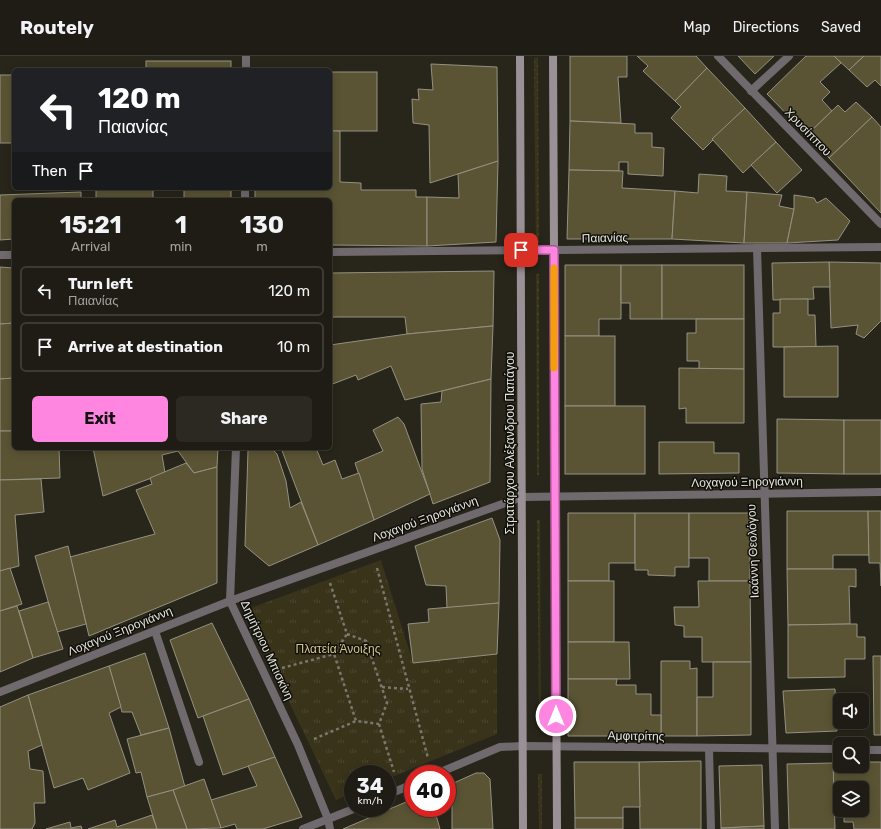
<!DOCTYPE html>
<meta charset="utf-8">
<style>
:root{--surface:#1e1c14;--page:#2b2922;--text:#f1f3f6;--muted:#a1a1a0;--line:#3c3a34;--accent:#fe85e0}
body{margin:0;font-family:Rubik,sans-serif;background:var(--page);color:var(--text);height:100vh;display:flex;flex-direction:column;font-size:15px;white-space:nowrap}
*{box-sizing:border-box;margin:0}
p{font-size:13px;color:var(--muted)}
.icon{flex:none;width:22px;height:22px;fill:none;stroke:currentColor;stroke-width:2;stroke-linecap:round;stroke-linejoin:round}
.map{position:relative;flex:1;overflow:hidden}
.panel{position:absolute;left:12px;top:142px;width:320px;height:252px;display:flex;flex-direction:column;background:var(--surface);border-radius:6px;box-shadow:0 2px 10px #0003,0 0 0 1px var(--line)}
.panel>*{flex:none}
.hud{position:absolute;left:12px;top:12px;width:320px;height:122px;border-radius:6px;box-shadow:0 2px 10px #0003,0 0 0 1px var(--line);background:#202124;color:#fff;overflow:hidden}
.controls{position:absolute;left:833px;top:637px;display:grid;gap:8px}
.controls a{display:grid;place-items:center;width:36px;height:36px;border-radius:6px;background:var(--surface);box-shadow:0 2px 10px #0003,0 0 0 1px var(--line);font-size:20px}
.speed{position:absolute;left:344px;top:709px;display:flex;gap:8px;font-size:20px;font-weight:700;text-align:center}
.speed>*{display:grid;place-content:center;width:52px;height:52px;border-radius:50%;background:var(--surface);box-shadow:0 2px 10px #0003,0 0 0 1px var(--line);line-height:1}
.speed small{font-size:10px;font-weight:400}
.speed .limit{border:6px solid #d22;background:#fff;color:#111}
.pin{position:absolute;display:grid;place-items:center;width:34px;height:34px;color:#fff;margin:-17px;border-radius:8px;box-shadow:0 2px 6px #0006}
.me{position:absolute;width:44px;margin:-22px;rotate:0deg;stroke-linejoin:round;filter:drop-shadow(0 0 3px #0008)}
.turn{display:flex;align-items:center;gap:14px;height:84px;padding:0 20px;font-size:18px}
.turn .icon{width:52px;height:52px;stroke-width:2.5}
.turn b{display:block;font-size:28px;line-height:34px}
.then{display:flex;align-items:center;height:38px;padding:0 20px;background:#0003;gap:8px;font-size:15px}
.eta{display:flex;justify-content:space-evenly;align-items:center;height:68px;text-align:center}
.eta b{font-size:24px;font-weight:700;line-height:28px}
.button{display:flex;gap:8px;margin-top:auto;padding:8px 20px}
.button a{flex:1;height:46px;border-radius:6px;background:var(--accent);color:#111;font-size:16px;font-weight:700;line-height:46px;text-align:center}
.button a+a{background:var(--page);color:var(--text)}
ul{padding:0;list-style:none}
li{display:flex;align-items:center;gap:12px;height:50px;margin:0 8px 6px;padding:0 12px;border:2px solid var(--line);border-radius:6px}
li div{flex:1}
li b{display:block;font-size:15px}
li em{font-style:normal}
header{display:flex;align-items:center;gap:24px;box-sizing:border-box;height:56px;padding:0 20px;background:var(--surface);border-bottom:1px solid var(--line)}
header strong{font-size:19px}
nav{display:flex;gap:22px;margin-inline-start:auto;font-size:14px}
.map>svg:first-child{display:block}
</style>
<header>
<strong>Routely</strong>
<nav><a>Map</a><a>Directions</a><a>Saved</a></nav>
</header>
<div class="map">
<svg width="881" height="773" viewBox="0 0 881 773">
<defs>
<pattern id="grass-dots" width="8" height="8" patternUnits="userSpaceOnUse"><rect width="8" height="8" fill="#383319"/><path d="M2 2h.1M6 6h.1" fill="none" stroke="#4b472f" stroke-width="1.8" stroke-linecap="round"/></pattern>
<pattern id="park-tufts" width="24" height="20" patternUnits="userSpaceOnUse"><rect width="24" height="20" fill="#383319"/><path d="M3 7l-1-3M5 7V3M7 7l1-3M15 17l-1-3M17 17v-4M19 17l1-3" fill="none" stroke="#4b472f"/></pattern>
</defs>
<rect width="100%" height="100%" fill="#28261a"/>
<g fill="url(#grass-dots)">
<path d="M534 2H538L539 194H536Z"/>
<path d="M536 218H539V419H537Z"/>
<path d="M537 464H540L541 662H539Z"/>
<path d="M538 718H542V773H539Z"/>
</g>
<path fill="url(#park-tufts)" d="M381 504 413 607 497 598V678L387 723V718H353V737L336 744 245 554Z"/>
<g fill="#5a5434" stroke="#949183">
<path d="M570 0H627V21H618L621 67 570 65Z"/>
<path d="M637 0H696L707 12 675 45 643 15 648 10Z"/>
<path d="M738 0H774L755 18Z"/>
<path d="M806 0H834L841 7 820 26 830 36 822 44 832 55 807 79 767 38Z"/>
<path d="M834 0H864L849 14Z"/>
<path d="M864 0H881V30L875 24 867 31 849 14Z"/>
<rect x="146" y="5" width="85" height="9"/>
<path d="M431 8 497 11 498 105 430 127 429 69 413 67 412 43 419 44 418 33 433 34Z"/>
<path d="M707 12 745 52 703 94 671 62 681 51 675 45Z"/>
<rect x="330" y="16" width="47" height="59"/>
<rect x="0" y="19" width="14" height="68"/>
<path d="M856 46 872 61 829 102 807 79 838 49 845 56Z"/>
<path d="M745 52 776 86 743 117 712 83Z"/>
<path d="M872 61 881 71V157L829 102Z"/>
<path d="M570 65 635 68V77H652V91L664 92 663 120 628 118V106H619V115L569 114Z"/>
<path d="M330 75H340V126L361 127V134H416V141H427V190L330 189V144H255V132H330Z"/>
<path d="M776 86 802 114 777 137 751 109Z"/>
<path d="M498 105 496 186 427 190V141L459 142 458 118Z"/>
<path d="M569 114 623 115 622 132 675 135 672 183H567Z"/>
<path d="M699 118 727 120 726 135 747 136 744 187 672 183 675 135 698 137Z"/>
<rect x="96" y="132" width="57" height="12"/>
<rect x="184" y="132" width="47" height="12"/>
<path d="M81 136V144H14V183L0 184V139Z"/>
<path d="M747 136 782 139 779 150 794 153 787 187H744Z"/>
<path d="M794 139 814 142 817 147 826 142 850 165 838 184 787 187 794 153Z"/>
<path d="M829 206 881 207V265L864 282 856 278 858 269 831 272Z"/>
<path d="M829 206 830 231H813L814 243 773 244 772 207Z"/>
<path d="M565 209H621V263H599V280H565Z"/>
<path d="M621 209H662V263H630V247H621Z"/>
<rect x="662" y="209" width="82" height="54"/>
<path d="M0 211 14 212V267L0 268Z"/>
<path d="M494 215 493 270 407 278 405 261H330V217Z"/>
<path d="M780 243H808V259H815L816 291H773V257H780Z"/>
<path d="M696 263H744V313H699V305H687V277H696Z"/>
<path d="M14 267V322L0 323V268Z"/>
<path d="M493 270 491 323 405 344 391 310 358 324 356 319 330 329V289L407 278Z"/>
<rect x="565" y="280" width="50" height="70"/>
<path d="M838 290V341H784V291Z"/>
<path d="M679 312 744 313V367H686V352L679 353Z"/>
<path d="M14 322V375H0V323Z"/>
<path d="M491 323 490 426 433 448 422 413 421 348 441 346 442 335Z"/>
<rect x="565" y="350" width="80" height="68"/>
<path d="M398 361 404 368 430 438 374 464 355 407 383 395 373 374Z"/>
<path d="M777 363 844 364V418L777 417Z"/>
<rect x="844" y="364" width="37" height="54"/>
<path d="M0 375H14V392H59L60 422 0 424Z"/>
<path d="M659 386H714V397H739V417L659 418Z"/>
<path d="M93 392H218L217 411 194 417 178 395 162 399 165 417 103 440Z"/>
<path d="M281 392H316L323 409 335 404 342 423 359 417 374 464 318 489Z"/>
<path d="M248 394H273L277 398 286 425 290 452 301 446 318 489 269 510 245 490Z"/>
<path d="M186 407 194 417 217 411V527L89 580 70 501 155 478 136 434 152 428 150 422Z"/>
<path d="M41 423 44 456 15 459 19 510 0 515V424Z"/>
<path d="M787 455H868L869 499H833V513H787Z"/>
<path d="M868 455H881V530L880 507H869Z"/>
<path d="M568 457H635V507H609V525H568Z"/>
<path d="M635 457H689V511H675V520L648 519V514H635Z"/>
<path d="M689 457H750V525H709V502H689Z"/>
<path d="M492 462 500 484 499 547 447 552 446 530 426 529 415 490Z"/>
<path d="M68 490 86 568 57 576 35 500Z"/>
<path d="M10 512 22 548 0 555V515Z"/>
<path d="M787 513H856V531L849 530 850 568 788 569Z"/>
<rect x="568" y="525" width="46" height="61"/>
<path d="M698 525H750L751 606H702V581H684V570L675 569 674 551H699Z"/>
<path d="M48 546 63 593 33 602 19 555Z"/>
<path d="M499 547 497 598 413 607 408 568 429 566 428 553Z"/>
<path d="M17 550 33 602 0 616V555Z"/>
<path d="M212 567 249 643 198 662 170 584Z"/>
<path d="M850 568H857V581H865V603H845V621L788 622V569Z"/>
<path d="M568 586H629L630 623H568Z"/>
<path d="M145 597 169 672 141 679 132 656H122L109 610Z"/>
<path d="M873 600H881V679H874Z"/>
<path d="M661 605H690V613L697 612V680H661Z"/>
<path d="M713 606H751V679L697 680V641H713Z"/>
<path d="M109 610 121 651 109 657 130 717 88 734 83 722 54 732 28 639Z"/>
<path d="M568 623H617L616 629H636V638H651V659H661V680H568Z"/>
<path d="M835 633 837 675 786 677 783 635Z"/>
<path d="M28 639 42 689 28 695 30 713 43 715 45 747H34L35 767 32 773H0V651Z"/>
<path d="M249 643 275 701 223 719 203 660Z"/>
<path d="M169 672 185 731 147 741 141 716 136 717 127 683Z"/>
<path d="M275 701 302 761 263 773H237L235 768 221 772 211 744 257 730 248 710Z"/>
<path d="M701 705V773H640L639 706Z"/>
<path d="M574 706H639L640 751H623V762H575Z"/>
<path d="M862 706H881V773H854L853 766H844V754H862V732H840V740H834L833 707H840V710H862Z"/>
<path d="M833 707 835 773H789L787 708Z"/>
<path d="M762 709 764 770 721 772 719 710Z"/>
<path d="M476 717H484L490 723 493 773H452V748L447 740V730Z"/>
<path d="M204 723 221 772 187 773 173 734Z"/>
<path d="M173 734 187 773H157L147 741Z"/>
<path d="M413 743V752H434L440 773H343Z"/>
<path d="M152 759 157 773H88L115 764 117 771Z"/>
<rect x="575" y="762" width="48" height="11"/>
<path d="M70 766 71 772 81 770 82 773H46Z"/>
<path d="M764 770V773H721V772Z"/>
</g>
<g fill="none" stroke-linecap="round" stroke-linejoin="round">
<g stroke="#7a786e" stroke-width="2.5" stroke-dasharray="3 3" stroke-linecap="butt">
<path d="M377 512 428 702"/>
<path d="M330 527 347 578"/>
<path d="M347 578 366 585 387 647 379 668 356 665 334 598Z"/>
<path d="M282 612 334 598"/>
<path d="M382 631 408 633"/>
<path d="M379 668 394 716"/>
<path d="M314 683 356 665"/>
</g>
<path stroke="#706a6e" stroke-width="8" d="M155 575 199 706"/>
<g stroke="#706a6e" stroke-width="8">
<path d="M718 0 881 168"/>
<path d="M246 14V0"/>
<path d="M751 35 789 0"/>
<path d="M245 144V132"/>
<path d="M757 192 775 773"/>
<path d="M330 196 881 191"/>
<path d="M0 199H14"/>
<path d="M236 392 230 545 298 689 328 763 330 773"/>
<path d="M0 636 230 545 522 441 881 436"/>
<path d="M709 693 711 773"/>
<path d="M862 694H881"/>
<path d="M436 718 500 691 522 690 840 693"/>
<path d="M387 739 413 728"/>
<path d="M303 773 356 752"/>
</g>
<g stroke="#9a9197" stroke-width="8">
<path d="M520 0 523 773"/>
<path d="M553 0 557 773"/>
</g>
</g>
<g fill="none" stroke-linecap="round" stroke-linejoin="round">
<defs>
<path id="route" d="M521 194H554L556 660"/>
</defs>
<use href="#route" stroke="#a55692" stroke-width="10"/>
<use href="#route" stroke="#fe85e0" stroke-width="7"/>
<path stroke="#f59e0b" stroke-width="7" d="M554 212V312"/>
</g>
<g text-anchor="middle" dominant-baseline="central" stroke-width="3" stroke-linejoin="round" paint-order="stroke">
<g font-size="12" fill="#e5e4dc" stroke="#100f0a">
<text transform="translate(808 76) rotate(46)">Χρυσίππου</text>
<text transform="translate(605 182) rotate(-1)">Παιανίας</text>
<text transform="translate(510 387) rotate(-90)">Στρατάρχου Αλέξανδρου Παπάγου</text>
<text transform="translate(747 426) rotate(-1)">Λοχαγού Ξηρογιάννη</text>
<text transform="translate(425 463) rotate(-20)">Λοχαγού Ξηρογιάννη</text>
<text transform="translate(753 495) rotate(-92)">Ιωάννη Θεολόγου</text>
<text transform="translate(120 575) rotate(-22)">Λοχαγού Ξηρογιάννη</text>
<text transform="translate(267 594) rotate(65)">Δημήτριου Μπισκίνη</text>
<text transform="translate(636 680) rotate(1)">Αμφιτρίτης</text>
</g>
<g font-size="12" fill="#d2c78b" stroke="#100f0a">
<text x="338" y="593">Πλατεία Άνοιξης</text>
</g>
</g>
</svg>
<div class="controls">
<a><svg class="icon" aria-label="sound" viewBox="0 0 24 24"><path d="M4 9h4l5-4v14l-5-4H4zM17 9q2 3 0 6"/></svg></a>
<a><svg class="icon" aria-label="search" viewBox="0 0 24 24"><circle cx="10" cy="10" r="6"/><path d="M15 15l6 6"/></svg></a>
<a><svg class="icon" aria-label="layers" viewBox="0 0 24 24"><path d="M12 4l9 5-9 5-9-5zM3 14l9 5 9-5"/></svg></a>
</div>
<div class="speed"><div>34<small>km/h</small></div><div class="limit">40</div></div>
<div class="pin" style="left:521px;top:194px;background:#d93025"><svg class="icon" aria-label="arrive" viewBox="0 0 24 24"><path d="M6 21V4h12l-3 4 3 4H6"/></svg></div>
<svg class="me" style="left:556px;top:660px" viewBox="-20 -20 40 40"><circle r="17" fill="#fe85e0" stroke="#fff" stroke-width="3"/><path d="M0-11L8 9 0 5-8 9z" fill="#fff"/></svg>
<div class="hud">
<div class="turn"><svg class="icon" aria-label="left" viewBox="0 0 24 24"><path d="M17 20v-9H6M10 6l-5 5 5 5"/></svg><div><b>120 m</b>Παιανίας</div></div>
<div class="then">Then<svg class="icon" aria-label="arrive" viewBox="0 0 24 24"><path d="M6 21V4h12l-3 4 3 4H6"/></svg></div>
</div>
<section class="panel">
<div class="eta">
<div><b>15:21</b><p>Arrival</p></div>
<div><b>1</b><p>min</p></div>
<div><b>130</b><p>m</p></div>
</div>
<ul>
<li><svg class="icon" aria-label="left" viewBox="0 0 24 24"><path d="M17 20v-9H6M10 6l-5 5 5 5"/></svg><div><b>Turn left</b><p>Παιανίας</p></div><em>120 m</em></li>
<li><svg class="icon" aria-label="arrive" viewBox="0 0 24 24"><path d="M6 21V4h12l-3 4 3 4H6"/></svg><div><b>Arrive at destination</b></div><em>10 m</em></li>
</ul>
<div class="button"><a>Exit</a><a>Share</a></div>
</section>
</div>
